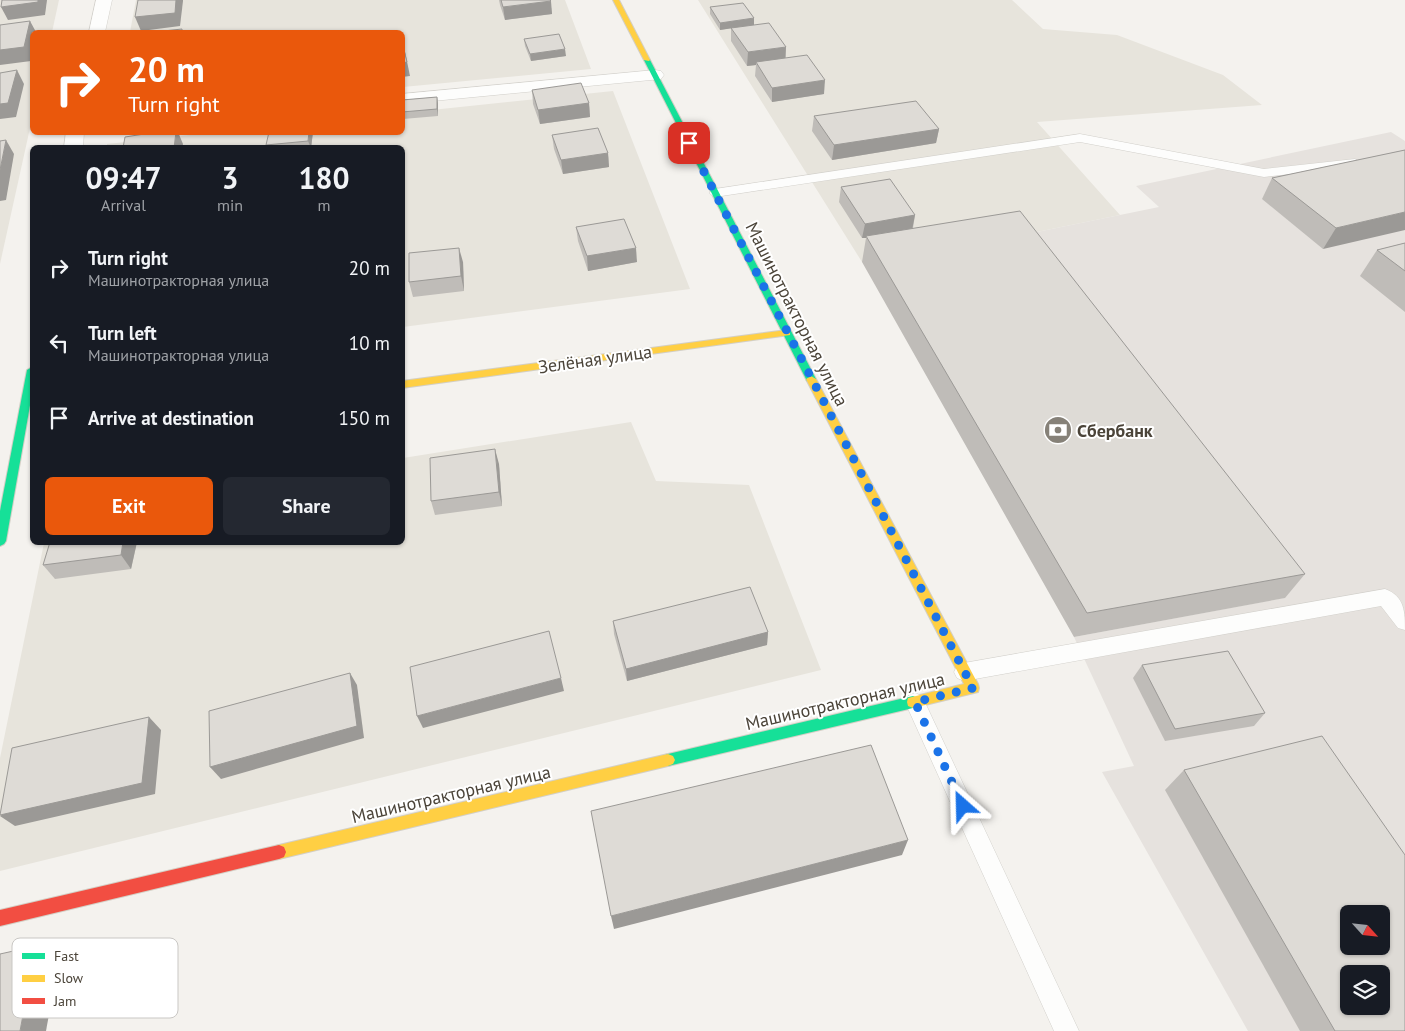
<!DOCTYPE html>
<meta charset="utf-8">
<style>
:root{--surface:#171b24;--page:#242831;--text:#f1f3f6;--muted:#9ea1a6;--accent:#ea580c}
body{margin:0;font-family:"PT Sans",sans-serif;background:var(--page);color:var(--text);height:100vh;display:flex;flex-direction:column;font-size:19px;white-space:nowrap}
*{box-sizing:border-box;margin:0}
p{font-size:16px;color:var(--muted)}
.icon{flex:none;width:28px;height:28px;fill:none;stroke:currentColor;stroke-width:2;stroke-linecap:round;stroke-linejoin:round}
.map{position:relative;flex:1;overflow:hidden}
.panel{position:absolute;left:30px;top:145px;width:375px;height:400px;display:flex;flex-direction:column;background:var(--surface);border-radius:8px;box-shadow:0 1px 4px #0004}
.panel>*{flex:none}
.hud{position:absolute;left:30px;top:30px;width:375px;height:105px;border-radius:8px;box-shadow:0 1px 4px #0004;background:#ea580c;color:#fff;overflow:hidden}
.needle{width:32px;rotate:117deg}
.buttons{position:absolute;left:1340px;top:905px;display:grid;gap:10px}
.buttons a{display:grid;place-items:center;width:50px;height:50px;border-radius:8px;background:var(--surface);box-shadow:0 1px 4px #0004;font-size:25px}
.pin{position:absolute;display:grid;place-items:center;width:42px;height:42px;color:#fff;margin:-21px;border-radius:10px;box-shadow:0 2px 8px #0006}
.me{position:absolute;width:55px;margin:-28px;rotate:335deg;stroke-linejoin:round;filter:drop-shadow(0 0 4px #0008)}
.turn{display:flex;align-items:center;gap:18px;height:105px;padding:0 15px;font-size:22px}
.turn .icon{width:65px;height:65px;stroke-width:2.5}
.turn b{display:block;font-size:35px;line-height:42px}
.eta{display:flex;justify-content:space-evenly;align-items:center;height:85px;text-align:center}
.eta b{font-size:30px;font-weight:700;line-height:35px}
.action{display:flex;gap:10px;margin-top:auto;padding:10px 15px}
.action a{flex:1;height:58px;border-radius:8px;background:var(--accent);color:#fff;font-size:20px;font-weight:700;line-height:58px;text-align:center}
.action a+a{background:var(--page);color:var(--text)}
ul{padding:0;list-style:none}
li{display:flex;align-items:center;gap:15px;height:75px;padding:0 15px}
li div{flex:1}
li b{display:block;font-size:19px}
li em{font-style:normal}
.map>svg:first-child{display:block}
</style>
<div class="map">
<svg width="1405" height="1031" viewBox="0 0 1405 1031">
<rect width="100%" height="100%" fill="#f4f2ee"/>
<g fill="#e7e4dc">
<path d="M0 0H59L52 32H32V119L0 264Z"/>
<path d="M136 0H565L591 69 403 87 402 32H130Z"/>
<path d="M698 0H1012L1043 29 1117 35 1223 75 1262 105 1037 122 1120 215 1012 237 862 262Z"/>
<path d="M613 91 690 289 403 327 402 148H107V144L218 132H402L403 113Z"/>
<path d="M631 422 656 481 749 485 821 670 0 871V758L44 543 402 542 403 458Z"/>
</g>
<path fill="#e6e2de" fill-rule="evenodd" d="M1391 132 1405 141V1031H1248L1102 772 1134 766 1074 637 1284 598 1012 237 1159 207 1136 186ZM1349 914H1381V946H1349ZM1349 974H1381V1006H1349Z"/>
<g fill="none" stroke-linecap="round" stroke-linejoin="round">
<defs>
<g id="lane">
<path d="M1080 134 1264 169 1355 159 1361 163 1355 167 1264 177 1080 142 715 197 709 193 715 189Z"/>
<path d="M1385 589C1405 596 1405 613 1405 630L1398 628 1381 606 964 681 957 678 954 672 957 666 964 663Z"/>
<path d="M915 693 922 696 1079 1031H1054L905 702 908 696Z"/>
</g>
<g id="street">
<path d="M96 0H112L105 32H89Z"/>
<path d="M655 70 661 71 664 75 661 79 402 104V94Z"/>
<path d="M66 132H84L83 148H64Z"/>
</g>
<g id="fast">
<path d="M647 58 650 60 816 379 815 381H807L806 379 644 60Z"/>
<path d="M32 367V394L6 541 4 544 0 546V511L27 370Z"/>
<path d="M913 696 918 698 919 702 918 706 913 708 668 766 663 764 661 760 663 756 668 754Z"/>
</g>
<g id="slow">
<path d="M613 0H619L650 60 649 61 644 60Z"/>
<path d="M787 330 790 331V335L402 388V381Z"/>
<path d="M811 376 816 379 978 684 979 688 978 692 913 708 908 706 907 702 908 698 964 684 806 379Z"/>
<path d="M668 754 673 756 675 760 673 764 668 766 279 859 274 857 272 852 274 847 279 845Z"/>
</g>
<path id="jam" d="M279 845 284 847 286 852 284 857 279 859 0 926V910Z"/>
</defs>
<use href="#lane" stroke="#d2d0cb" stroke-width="1"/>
<use href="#street" stroke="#d2d0cb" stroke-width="1"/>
<use href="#fast" stroke="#d3cfc5" stroke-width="2"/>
<use href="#slow" stroke="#d3cfc5" stroke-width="2"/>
<use href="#jam" stroke="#d3cfc5" stroke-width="2"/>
<use href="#lane" fill="#fdfdfc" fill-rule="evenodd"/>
<use href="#street" fill="#fdfdfc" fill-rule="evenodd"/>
<use href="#fast" fill="#16e098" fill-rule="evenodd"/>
<use href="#slow" fill="#ffcf43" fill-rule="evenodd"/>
<use href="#jam" fill="#f24e42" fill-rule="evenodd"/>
</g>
<g fill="#bfbcb8">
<path d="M499 0H550L552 14 505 20 500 5Z"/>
<path d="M710 7 754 18V25L786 47V58L824 94 772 102 755 76 756 65 747 66 731 41V28L720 30 710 14Z"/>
<path d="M524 39 566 56 531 61 525 46Z"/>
<path d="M532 90 589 103 590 117 540 124 533 104Z"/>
<path d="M437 97 438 104V116L403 119 402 100Z"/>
<path d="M814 116 939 129 936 143 832 160 812 131Z"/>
<path d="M313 132 311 148H267L266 145Z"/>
<path d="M552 135 608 153 609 167 563 174 554 149Z"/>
<path d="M1405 150 1323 249 1262 199 1272 178Z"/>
<path d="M841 187 915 215 913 228 1305 574 1285 598 1074 637 862 262 866 238H862L839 202Z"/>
<path d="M576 227 637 262 588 271 578 241Z"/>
<path d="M1405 243V312L1360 276 1377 250Z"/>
<path d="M463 262 464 291 413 297 409 282Z"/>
<path d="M499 464 502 506 435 515 431 501Z"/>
<path d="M137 542 131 569 55 579 43 565Z"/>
<path d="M613 621 768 632 767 645 627 681 614 634Z"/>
<path d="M1142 665 1265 713 1254 726 1165 741 1133 678Z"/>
<path d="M1184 770 1405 1031H1300L1165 790Z"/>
</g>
<g fill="#9b9996">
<path d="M38 0H47L45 15 8 20 1 7Z"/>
<path d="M176 0H183V1L180 26 141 31 135 17Z"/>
<path d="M551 1 552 14 505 20 503 7Z"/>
<path d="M754 18V25L720 30V23Z"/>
<path d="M30 21 36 32H32V56L31 61 0 65V50Z"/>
<path d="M403 42 410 76 402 77V63Z"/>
<path d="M786 47 785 60 756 62V65L747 66 748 52Z"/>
<path d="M565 49 566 56 531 61 530 54Z"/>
<path d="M17 70 24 84 16 117 0 119V104Z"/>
<path d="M825 80 824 94 772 102V88Z"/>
<path d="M437 97 438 104V116L437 109Z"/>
<path d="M589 103 590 117 540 124 538 110Z"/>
<path d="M939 129 936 143 832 160 834 145Z"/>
<path d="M176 132H178L183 144 182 148H174Z"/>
<path d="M309 132H313L311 148 308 141Z"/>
<path d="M6 140 14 154 6 200 0 201V170Z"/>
<path d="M608 153 609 167 563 174 561 160Z"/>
<path d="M1405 212V230L1323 249 1336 228Z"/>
<path d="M915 215 912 230 866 236V238H862L865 224Z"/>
<path d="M459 248 463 262 464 291 461 276Z"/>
<path d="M636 248 637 262 588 271 587 256Z"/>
<path d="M495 449 499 464 502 506 499 492Z"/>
<path d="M123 542H137L131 569 121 555Z"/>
<path d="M768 632 767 645 627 681 626 669Z"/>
<path d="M350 673 357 685 364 738 221 779 210 767Z"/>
<path d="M561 678 564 691 423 728 417 716Z"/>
<path d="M149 717 161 730 155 794 15 826 0 816Z"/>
<path d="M908 840 902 855 614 929 611 916Z"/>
<path d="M36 946 59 959 46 1031H20Z"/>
</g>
<g fill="#dedbd6" stroke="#9b9996" fill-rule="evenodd">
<path d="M2 0H38V2L1 7Z"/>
<path d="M138 0H176L175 13 135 17Z"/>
<path d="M501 0H550L551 1 503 7Z"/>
<path d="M743 3 754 18 720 23 710 7Z"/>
<path d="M30 21 24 47 0 50V25Z"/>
<path d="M769 23 786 47 748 52 731 28Z"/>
<path d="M182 29V32H154Z"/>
<path d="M559 34 565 49 530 54 524 39Z"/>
<path d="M402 42 407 62 402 63Z"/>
<path d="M807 55 825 80 772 88 756 62Z"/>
<path d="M17 70 8 103 0 104V73Z"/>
<path d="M581 83 589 103 538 110 532 90Z"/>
<path d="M437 97V109L402 112V100Z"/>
<path d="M916 101 939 129 834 145 814 116Z"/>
<path d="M598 128 608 153 561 160 552 135Z"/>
<path d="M157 132H176L174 148H123L125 137Z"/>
<path d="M269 132H309L308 141 266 145Z"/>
<path d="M6 140 0 170V141Z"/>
<path d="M1405 150V212L1336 228 1272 178Z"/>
<path d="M890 179 915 215 865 224 841 187Z"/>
<path d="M1020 211 1305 574 1087 613 866 236Z"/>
<path d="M624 219 636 248 587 256 576 227Z"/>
<path d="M1405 243V271L1377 250Z"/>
<path d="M459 248 461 276 409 282V253Z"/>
<path d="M495 449 499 492 431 501 430 458Z"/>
<path d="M50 542H123L121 555 43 565Z"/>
<path d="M750 587 768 632 626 669 613 621Z"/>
<path d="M549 631 561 678 417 716 410 667Z"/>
<path d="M1228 651 1265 713 1175 729 1142 665Z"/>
<path d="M350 673 357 726 210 767 209 711Z"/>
<path d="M149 717 142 783 0 815 12 748Z"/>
<path d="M1322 736 1405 855V1031H1335L1184 770ZM1349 914H1381V946H1349ZM1349 974H1381V1006H1349Z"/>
<path d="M871 745 908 840 611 916 591 811Z"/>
<path d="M36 946 20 1031H0V954Z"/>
</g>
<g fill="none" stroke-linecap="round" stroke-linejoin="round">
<path stroke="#1a73e8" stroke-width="9" stroke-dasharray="0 16.2" d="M689 143 973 688 915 702 963 806"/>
</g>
<defs>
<symbol id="bank-disc" viewBox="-11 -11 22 22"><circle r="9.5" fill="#868178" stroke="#fff"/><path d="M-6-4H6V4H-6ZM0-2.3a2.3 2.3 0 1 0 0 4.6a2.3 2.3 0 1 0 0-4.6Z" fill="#fff"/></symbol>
</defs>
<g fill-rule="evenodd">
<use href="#bank-disc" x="1042" y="414" width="32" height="32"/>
</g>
<g text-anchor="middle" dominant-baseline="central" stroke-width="4" stroke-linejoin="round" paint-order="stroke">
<g font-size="18" fill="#4b4439" stroke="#fff">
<text transform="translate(797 314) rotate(63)">Машинотракторная улица</text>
<text transform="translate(595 359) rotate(-8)">Зелёная улица</text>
<text transform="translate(845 701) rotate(-13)">Машинотракторная улица</text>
<text transform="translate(451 794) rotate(-13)">Машинотракторная улица</text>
</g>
<g font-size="18" font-weight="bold" fill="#4b4439" stroke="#fff" text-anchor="start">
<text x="1077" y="430">Сбербанк</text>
</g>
</g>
<rect x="12" y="938" width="166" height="80" rx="8" fill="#fff" stroke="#c9c7c4" stroke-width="1"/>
<rect x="22" y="953" width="23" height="6" fill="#16e098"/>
<rect x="22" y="975" width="23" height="7" fill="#ffcf43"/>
<rect x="22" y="998" width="23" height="6" fill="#f24e42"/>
<g font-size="14" fill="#4b4439">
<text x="54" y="961">Fast</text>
<text x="54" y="983">Slow</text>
<text x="54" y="1006">Jam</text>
</g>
</svg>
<div class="buttons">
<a><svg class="needle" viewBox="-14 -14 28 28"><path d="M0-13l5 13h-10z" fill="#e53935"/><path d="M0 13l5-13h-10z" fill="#9ea1a6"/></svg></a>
<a><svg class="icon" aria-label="layers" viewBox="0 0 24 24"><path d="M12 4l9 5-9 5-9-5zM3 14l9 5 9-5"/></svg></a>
</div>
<div class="pin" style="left:689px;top:143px;background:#d93025"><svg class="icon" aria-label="arrive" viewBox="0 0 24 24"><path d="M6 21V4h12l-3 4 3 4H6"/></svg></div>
<svg class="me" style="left:963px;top:806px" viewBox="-20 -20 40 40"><path d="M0-17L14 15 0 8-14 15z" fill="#1a73e8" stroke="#fff" stroke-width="4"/></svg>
<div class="hud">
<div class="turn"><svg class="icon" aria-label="right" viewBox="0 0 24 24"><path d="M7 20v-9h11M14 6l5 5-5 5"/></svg><div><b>20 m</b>Turn right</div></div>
</div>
<section class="panel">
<div class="eta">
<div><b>09:47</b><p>Arrival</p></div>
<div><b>3</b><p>min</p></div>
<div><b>180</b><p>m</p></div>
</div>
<ul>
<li><svg class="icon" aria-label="right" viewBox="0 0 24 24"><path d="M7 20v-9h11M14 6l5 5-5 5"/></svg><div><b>Turn right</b><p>Машинотракторная улица</p></div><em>20 m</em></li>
<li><svg class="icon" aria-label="left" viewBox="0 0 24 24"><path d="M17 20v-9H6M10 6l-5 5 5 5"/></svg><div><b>Turn left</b><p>Машинотракторная улица</p></div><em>10 m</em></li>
<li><svg class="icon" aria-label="arrive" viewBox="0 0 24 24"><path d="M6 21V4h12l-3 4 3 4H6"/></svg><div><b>Arrive at destination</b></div><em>150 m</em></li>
</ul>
<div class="action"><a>Exit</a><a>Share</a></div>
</section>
</div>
